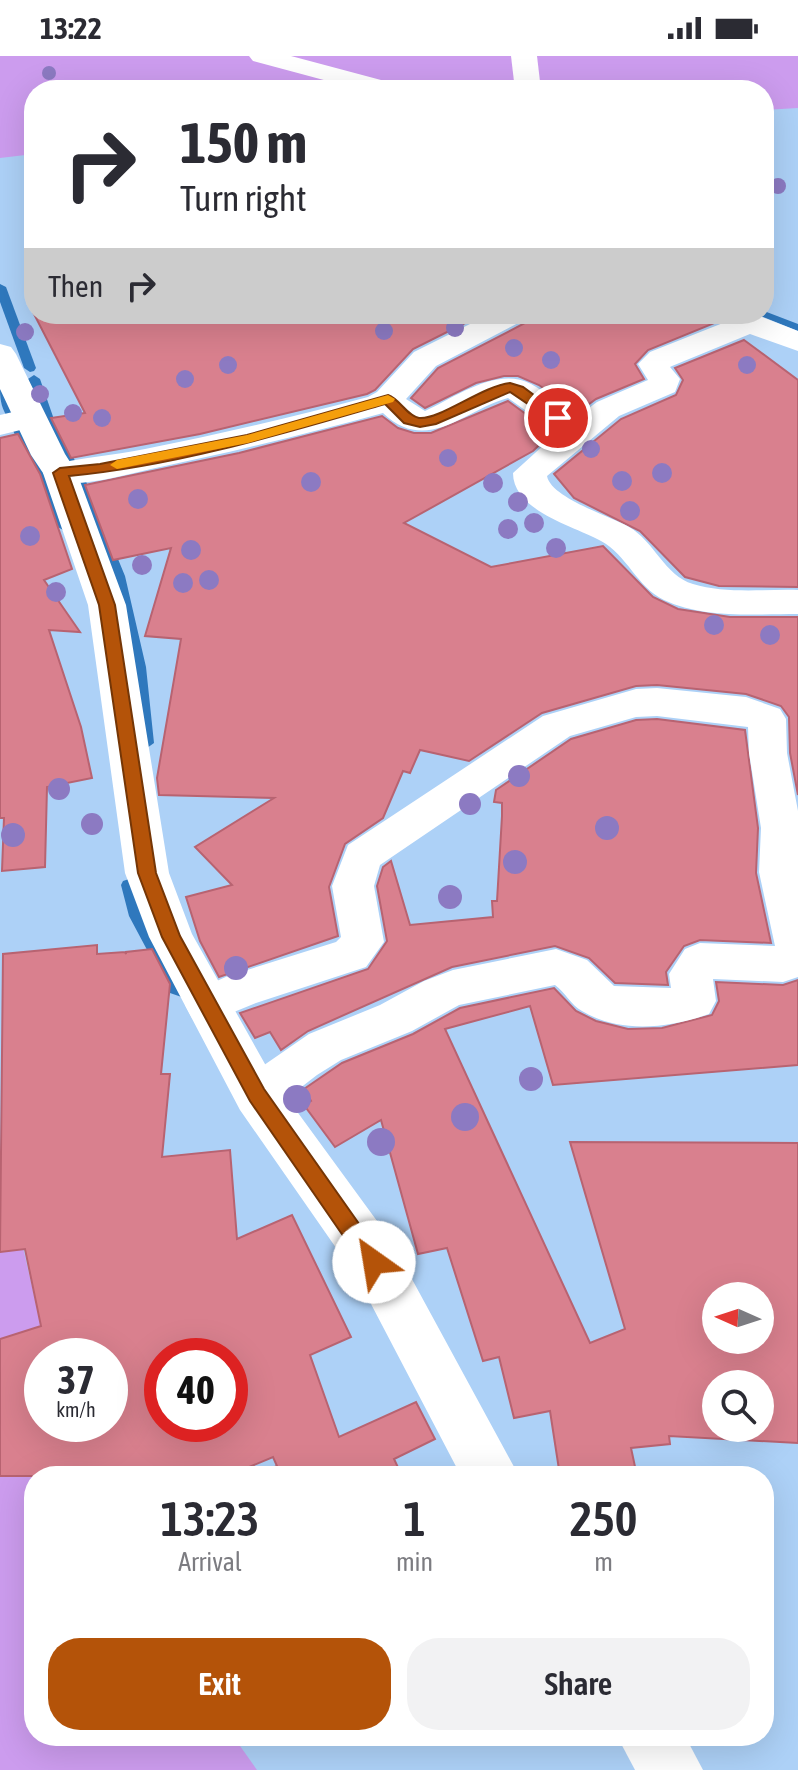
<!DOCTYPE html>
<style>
:root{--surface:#fff;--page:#f2f2f3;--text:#2b2b33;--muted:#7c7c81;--accent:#b45309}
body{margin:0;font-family:"Asap Condensed",sans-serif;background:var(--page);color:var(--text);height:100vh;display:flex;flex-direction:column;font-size:30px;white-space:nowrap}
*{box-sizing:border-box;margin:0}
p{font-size:26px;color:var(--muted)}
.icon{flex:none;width:44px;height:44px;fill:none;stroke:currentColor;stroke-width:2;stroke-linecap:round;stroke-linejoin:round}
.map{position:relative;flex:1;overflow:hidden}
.sheet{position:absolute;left:24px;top:1410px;width:750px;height:280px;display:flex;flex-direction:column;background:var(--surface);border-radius:32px;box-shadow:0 8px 32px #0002}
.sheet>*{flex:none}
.banner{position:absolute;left:24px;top:24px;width:750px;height:244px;border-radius:32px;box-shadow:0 8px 32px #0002;background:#fff;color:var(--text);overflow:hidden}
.needle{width:52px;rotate:273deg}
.controls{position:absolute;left:702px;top:1226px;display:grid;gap:16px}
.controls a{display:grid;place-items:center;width:72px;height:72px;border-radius:50%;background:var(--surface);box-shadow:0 8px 32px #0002;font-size:40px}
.speed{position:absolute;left:24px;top:1282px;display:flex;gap:16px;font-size:40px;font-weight:700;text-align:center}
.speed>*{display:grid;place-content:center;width:104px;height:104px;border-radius:50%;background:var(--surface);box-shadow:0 8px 32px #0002;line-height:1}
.speed small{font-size:20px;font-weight:400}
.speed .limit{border:12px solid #d22;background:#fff;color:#111}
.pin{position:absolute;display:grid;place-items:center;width:68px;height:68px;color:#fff;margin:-34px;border:4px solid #fff;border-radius:50%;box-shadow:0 2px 8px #0007}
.me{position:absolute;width:88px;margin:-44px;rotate:328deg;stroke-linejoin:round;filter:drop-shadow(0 0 6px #0008)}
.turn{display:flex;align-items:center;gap:28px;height:168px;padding:0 24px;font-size:36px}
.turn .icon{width:104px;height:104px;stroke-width:2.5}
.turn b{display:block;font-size:56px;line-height:68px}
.then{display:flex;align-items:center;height:76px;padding:0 24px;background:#0003;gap:16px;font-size:30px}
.eta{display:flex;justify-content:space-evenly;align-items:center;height:136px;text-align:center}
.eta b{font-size:48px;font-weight:600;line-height:56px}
.action{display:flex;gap:16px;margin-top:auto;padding:16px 24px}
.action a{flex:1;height:92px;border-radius:32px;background:var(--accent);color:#fff;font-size:32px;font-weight:600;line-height:92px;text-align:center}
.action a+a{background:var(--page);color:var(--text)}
.status{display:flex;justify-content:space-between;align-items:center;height:56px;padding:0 40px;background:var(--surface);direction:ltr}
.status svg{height:22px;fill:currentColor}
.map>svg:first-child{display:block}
</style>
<div class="status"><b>13:22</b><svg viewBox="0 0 49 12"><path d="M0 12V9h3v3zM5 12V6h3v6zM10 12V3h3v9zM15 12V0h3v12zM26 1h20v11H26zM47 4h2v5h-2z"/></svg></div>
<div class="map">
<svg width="798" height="1714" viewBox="0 0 798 1714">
<rect width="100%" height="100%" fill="#add1f7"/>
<g fill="#cc9cee">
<path d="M0 0H798V52L764 54V34H34V98L0 102Z"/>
<path d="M0 1092 48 1300H42V1368L34 1420V1680H233L257 1714H0Z"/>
</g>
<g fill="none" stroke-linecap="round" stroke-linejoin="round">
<g fill="#2f78bd" fill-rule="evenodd">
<path d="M0 228 6 231 36 312 34 315 30 316 24 312 0 246Z"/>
<path d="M764 255 798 268V275L756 258H764Z"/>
<path d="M34 319 40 323 58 375 81 415 79 418H71L46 375 28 323Z"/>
<path d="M0 333 4 334 19 361 17 364H9C2 353 0 346 0 333Z"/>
<path d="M17 366 23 370 70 470 68 473 63 474 56 470 11 370Z"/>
<path d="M79 419 85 423 125 520 146 611 154 687 147 692 140 687 132 611 111 520 73 423Z"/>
<path d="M129 823 135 825 137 829 145 860 182 927 202 934 204 939 202 944 196 946 170 937 129 860 121 829 123 825Z"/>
</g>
</g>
<g fill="#d9808e" stroke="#b86371" stroke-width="2" fill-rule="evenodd">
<path d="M34 258H483L413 293 375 334 367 338 200 378 71 402 51 362 85 357Z"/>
<path d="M531 258H709L717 266 648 294 635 308 644 323 596 343 577 357 539 329 518 320H504L476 327 425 352 411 342 438 312 525 267Z"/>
<path d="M744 284 798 324V531L719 530 685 521 640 475 574 442 554 418 621 363 676 339 683 324 675 312Z"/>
<path d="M508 345 552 377 533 395 404 467 491 511 603 490 653 541 678 553 730 561H798V739L790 697 789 661 781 650 746 638 657 629 636 630 542 657 469 705 420 694 410 717 403 715 383 762 345 788 329 831 338 880 219 921 200 885 186 841 232 829 195 791 274 742 159 739 157 722 181 583 145 580 171 492 113 504 85 429 239 397 382 360 398 372 414 377H431Z"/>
<path d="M18 378 40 418 72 513 44 524 80 576 49 574 81 671 92 722 47 731 45 811 2 815 4 762H0V382Z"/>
<path d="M657 663 745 674 758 772 756 817 771 887 700 884 684 890 666 916 668 929 615 927 589 902 555 890 452 911 308 975 281 994 270 976 255 982 240 957 368 913 387 885 377 830 383 811 391 805 410 869 493 861 492 845H497L502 760V747L494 746 496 734 571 683 636 664Z"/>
<path d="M97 889V898L125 896 126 898V896L152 893 170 928 161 1018H170L162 1101 230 1094 237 1183 292 1159 351 1281 310 1299 339 1381 416 1346 435 1383 394 1403 402 1420H255L277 1410 273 1401 228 1420H0V1283L41 1270 25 1193 0 1196 3 898ZM42 1300H110V1368H42ZM162 1300H230V1368H162Z"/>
<path d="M798 924V1009L553 1029 530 950 445 973 590 1287 625 1273 570 1086 798 1087V1387L669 1380 670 1388 631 1392 637 1420H560L550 1355 514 1362 499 1301 483 1305 447 1192 418 1198 381 1064 335 1091 304 1049 311 1045 304 1033 342 1007 413 978 460 952 554 932 576 955 596 965 628 973 662 972 712 959 719 945 716 926 783 929ZM716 1240H760V1284H716ZM716 1328H760V1372H716Z"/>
</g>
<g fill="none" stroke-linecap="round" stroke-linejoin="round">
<g fill="#fff" fill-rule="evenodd">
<path d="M249 0H291L381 24 389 34H361L253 5Z"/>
<path d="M511 0H537L541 34H515Z"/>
<path d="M490 258H528L524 264 436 310 406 343 425 355C456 341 497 310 531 328 547 337 562 351 577 361L597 346 648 324 638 308 650 296 723 267 712 258H754L798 275V295L750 278 672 310 670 311 680 323 675 336 619 360 547 420C551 442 610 460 629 471 654 485 665 520 693 528 725 538 765 533 798 534V558C755 558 704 563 664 544 637 531 627 499 601 485 574 470 513 455 513 417L557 377 508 342C464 354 427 399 383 357 306 378 229 397 151 413 119 420 80 433 48 424L43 417 48 410C80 401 113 400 145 393 220 378 294 361 368 341L377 336 414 296Z"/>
<path d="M30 352 41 355 46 362 41 369 0 379V359Z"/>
<path d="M657 632 746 641 780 653 786 663 787 697 798 755V921L783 926 713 923 716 945 709 958C670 972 620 978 582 955 571 949 565 936 555 929L459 949 412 975 341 1004 317 1019 273 1053 257 1059 241 1053 234 1039 241 1025 309 978 380 949 424 925 453 914 556 893 587 904 614 930 671 932 669 918 685 893 700 887 775 890 759 816 761 772 749 697 748 671 657 660 636 661 570 680 380 809 374 830 384 886 366 911 256 947 207 967 192 962 185 949 192 936 228 920 336 886 341 881 332 830 348 789 543 660 636 633Z"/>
</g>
<g fill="#fff" fill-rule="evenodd">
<path d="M0 288 11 291 16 298 65 398 77 417 126 549 169 817 192 878 274 1024 377 1165 407 1214 519 1420H461L371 1248 341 1199 240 1054 149 881 125 817 88 549 43 417 31 399 0 333Z"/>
<path d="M617 1680H685L703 1714H635Z"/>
</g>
</g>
<g fill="#8c7ac2">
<circle cx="49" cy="17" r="7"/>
<circle cx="778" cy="130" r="8"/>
<circle cx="455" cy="272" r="9"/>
<circle cx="384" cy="275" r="9"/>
<circle cx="25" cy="276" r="9"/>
<circle cx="514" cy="292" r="9"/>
<circle cx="551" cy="304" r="9"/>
<circle cx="228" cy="309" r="9"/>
<circle cx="747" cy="309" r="9"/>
<circle cx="185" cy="323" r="9"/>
<circle cx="40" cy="338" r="9"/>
<circle cx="73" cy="357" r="9"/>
<circle cx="102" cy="362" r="9"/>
<circle cx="591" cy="393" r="9"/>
<circle cx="448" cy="402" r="9"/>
<circle cx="662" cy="417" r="10"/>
<circle cx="622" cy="425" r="10"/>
<circle cx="311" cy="426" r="10"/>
<circle cx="493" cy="427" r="10"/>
<circle cx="138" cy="443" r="10"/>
<circle cx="518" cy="446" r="10"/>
<circle cx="630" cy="455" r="10"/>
<circle cx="534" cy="467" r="10"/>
<circle cx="508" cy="473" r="10"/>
<circle cx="30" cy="480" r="10"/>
<circle cx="556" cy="492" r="10"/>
<circle cx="191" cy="494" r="10"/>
<circle cx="142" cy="509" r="10"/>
<circle cx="209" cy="524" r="10"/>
<circle cx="183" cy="527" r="10"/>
<circle cx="56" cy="536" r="10"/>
<circle cx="714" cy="569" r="10"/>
<circle cx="770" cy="579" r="10"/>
<circle cx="519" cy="720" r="11"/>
<circle cx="59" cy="733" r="11"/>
<circle cx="470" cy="748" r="11"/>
<circle cx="92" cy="768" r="11"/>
<circle cx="607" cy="772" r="12"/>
<circle cx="13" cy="779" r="12"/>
<circle cx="515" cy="806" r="12"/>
<circle cx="450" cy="841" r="12"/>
<circle cx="236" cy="912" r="12"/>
<circle cx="531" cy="1023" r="12"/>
<circle cx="297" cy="1043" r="14"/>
<circle cx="465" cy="1061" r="14"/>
<circle cx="381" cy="1086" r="14"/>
</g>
<path fill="#b45309" stroke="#753606" stroke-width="2" d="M510 327 523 331 565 362 558 367 553 365 510 336 436 368 420 371 404 367 385 348C282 378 176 410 69 420L115 549 156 817 180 880 264 1033 381 1199 384 1206 381 1213 374 1216 366 1213 250 1045 162 881 138 817 99 549 53 417 60 412 100 408 247 379 388 339C400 343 407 360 419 362 440 364 482 330 510 327Z"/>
<path fill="#f59e0b" d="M388 339 395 343 393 346 248 387 117 413 110 409 117 404 247 379Z"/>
</svg>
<div class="controls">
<a><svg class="needle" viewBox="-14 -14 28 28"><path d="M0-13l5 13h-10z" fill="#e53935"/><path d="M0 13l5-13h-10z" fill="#7c7c81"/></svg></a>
<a><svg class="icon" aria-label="search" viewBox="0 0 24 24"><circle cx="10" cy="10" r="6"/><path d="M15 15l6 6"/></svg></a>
</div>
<div class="speed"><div>37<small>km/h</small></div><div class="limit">40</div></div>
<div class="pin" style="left:558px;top:362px;background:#d93025"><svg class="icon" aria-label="arrive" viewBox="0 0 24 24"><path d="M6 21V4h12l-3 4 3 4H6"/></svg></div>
<svg class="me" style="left:374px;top:1206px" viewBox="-20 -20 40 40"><circle r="19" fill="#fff"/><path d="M0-13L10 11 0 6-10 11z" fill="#b45309"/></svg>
<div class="banner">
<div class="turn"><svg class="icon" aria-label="right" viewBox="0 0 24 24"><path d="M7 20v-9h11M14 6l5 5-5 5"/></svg><div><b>150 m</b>Turn right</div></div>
<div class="then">Then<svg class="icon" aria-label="right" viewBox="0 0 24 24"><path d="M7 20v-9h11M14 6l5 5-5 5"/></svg></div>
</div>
<section class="sheet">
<div class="eta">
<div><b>13:23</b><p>Arrival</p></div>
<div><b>1</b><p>min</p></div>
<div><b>250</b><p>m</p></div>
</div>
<div class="action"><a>Exit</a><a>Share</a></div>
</section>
</div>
